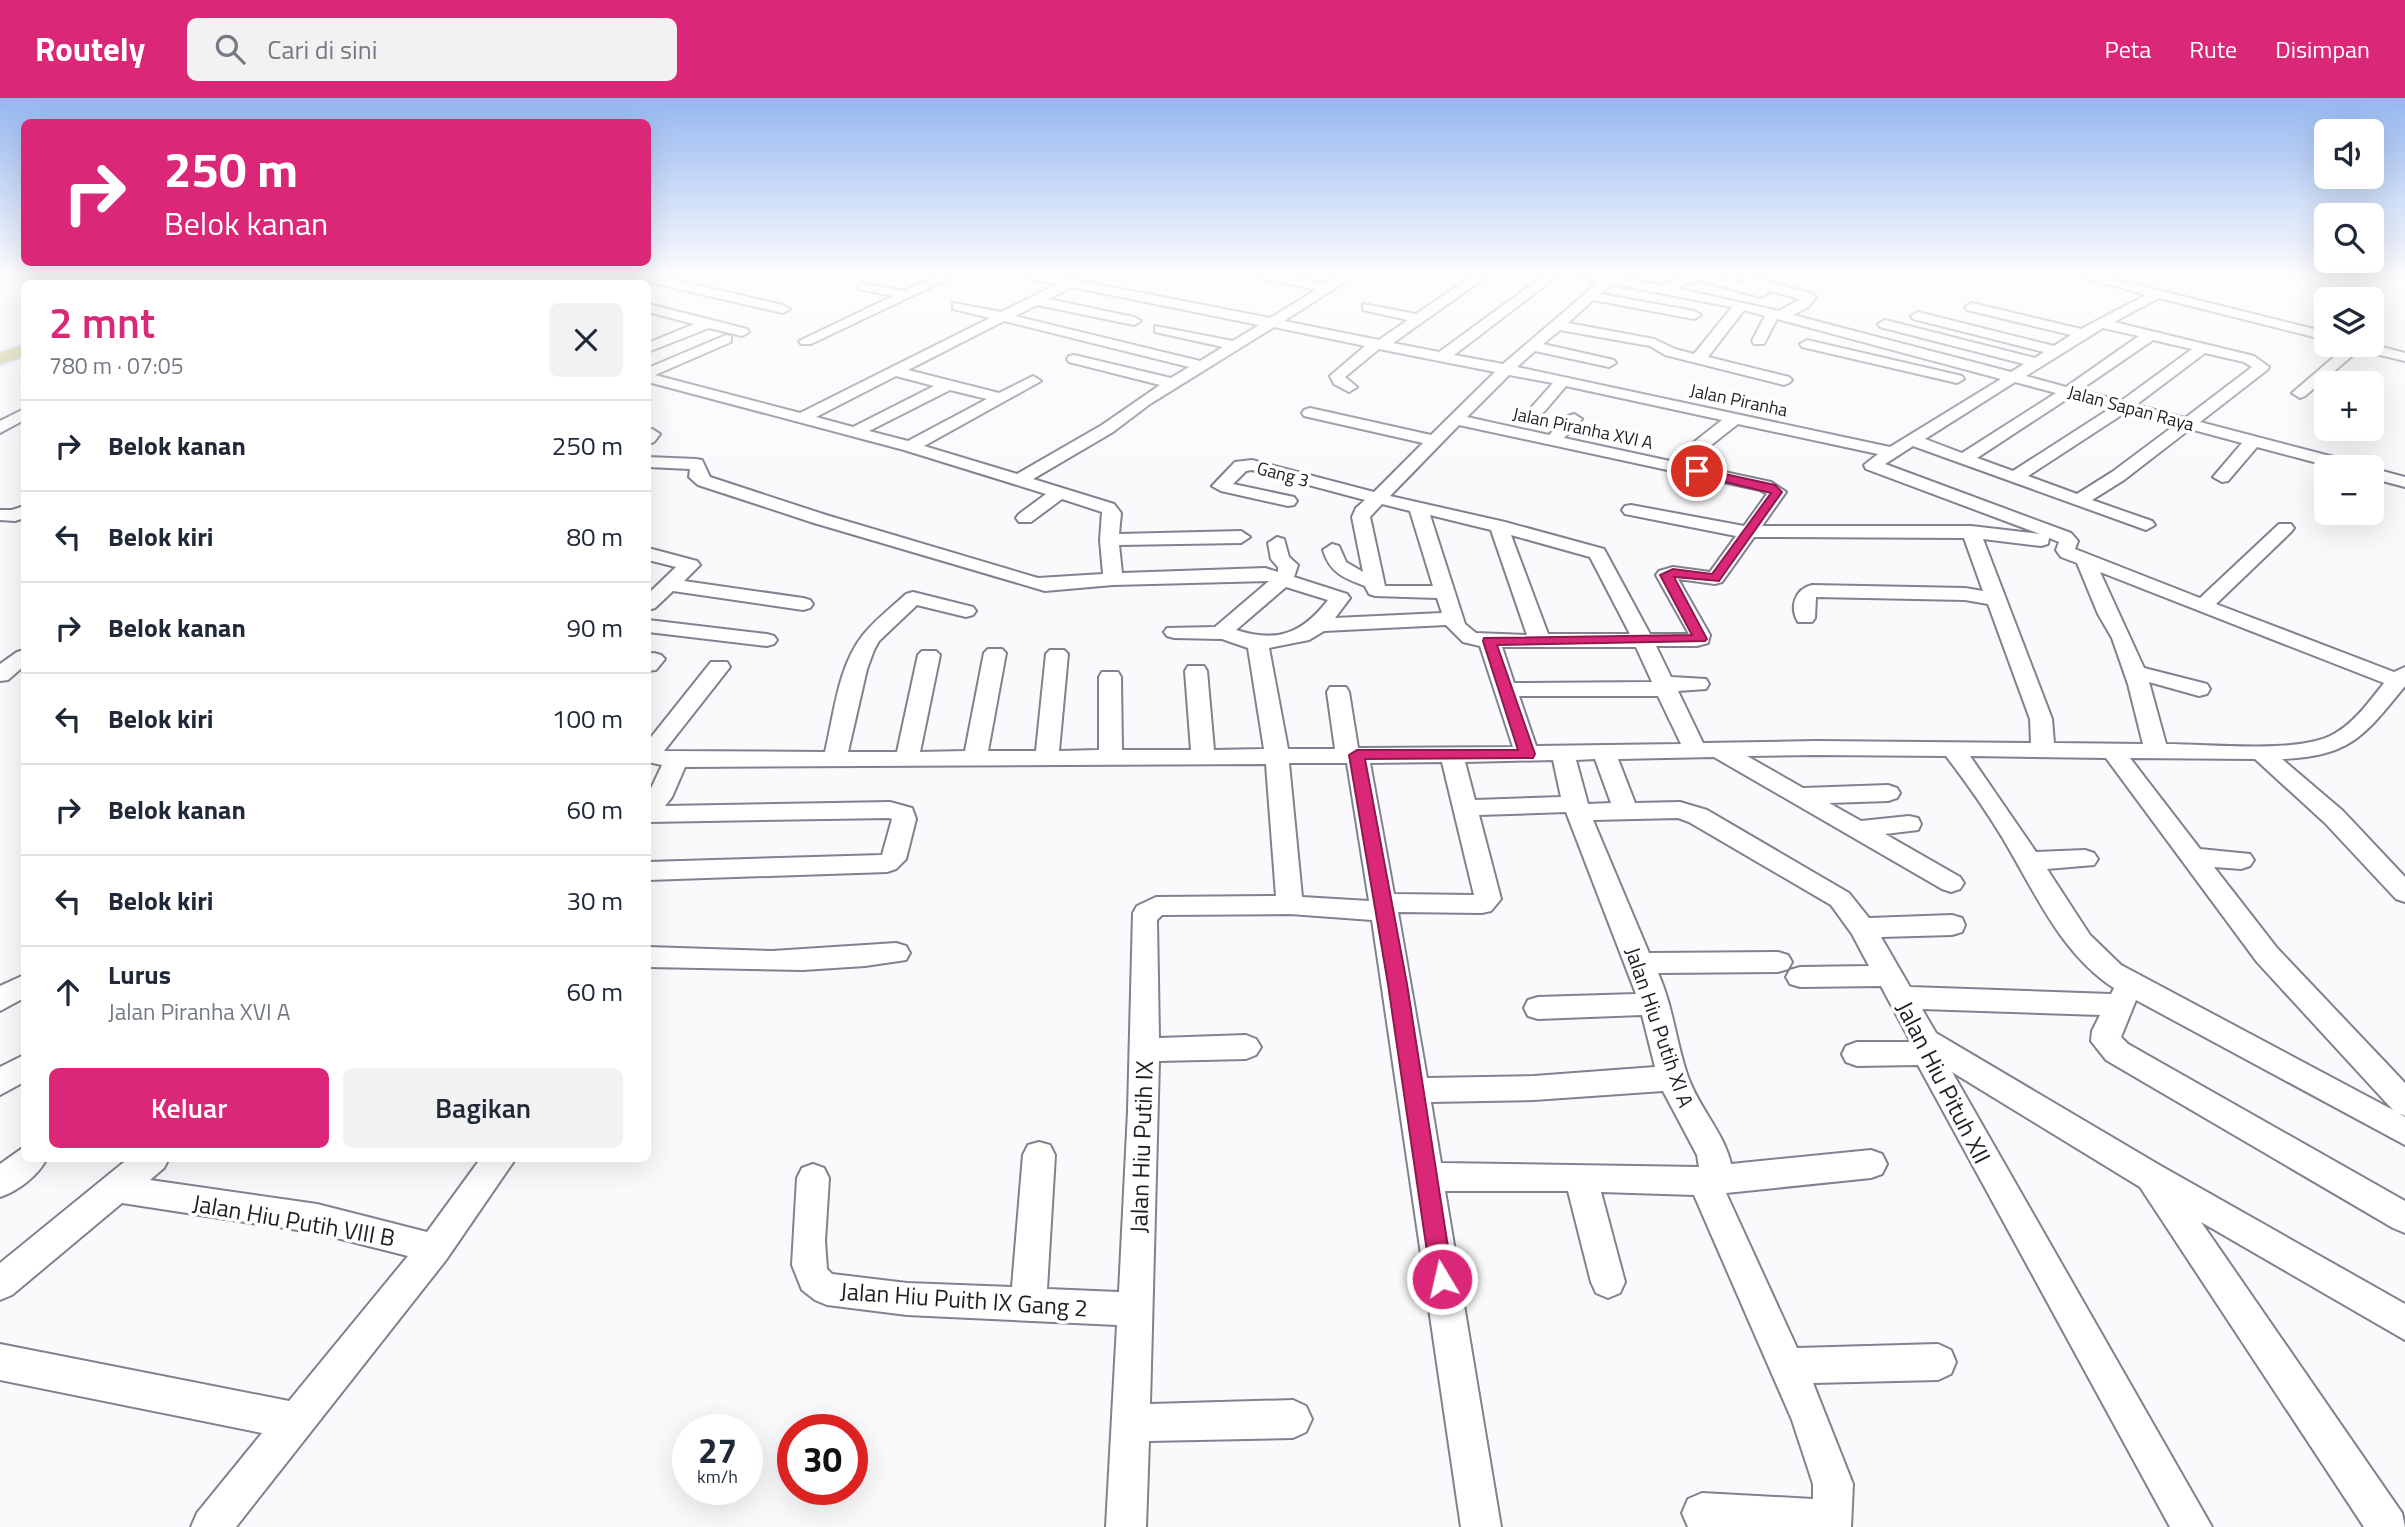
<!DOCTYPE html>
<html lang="id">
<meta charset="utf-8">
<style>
:root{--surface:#fff;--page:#f2f2f3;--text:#1f2937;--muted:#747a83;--line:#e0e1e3;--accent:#db2777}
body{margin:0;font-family:"Titillium Web",sans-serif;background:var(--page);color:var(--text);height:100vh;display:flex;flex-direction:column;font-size:26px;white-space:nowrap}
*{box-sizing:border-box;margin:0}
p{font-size:23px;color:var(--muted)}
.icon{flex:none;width:38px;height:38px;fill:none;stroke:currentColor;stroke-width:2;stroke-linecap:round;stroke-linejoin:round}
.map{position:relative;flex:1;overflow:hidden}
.drawer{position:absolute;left:21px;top:182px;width:630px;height:882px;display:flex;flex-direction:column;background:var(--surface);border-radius:10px;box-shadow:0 7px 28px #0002}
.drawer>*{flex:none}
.top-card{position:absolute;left:21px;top:21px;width:630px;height:147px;border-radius:10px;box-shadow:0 7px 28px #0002;background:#db2777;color:#fff;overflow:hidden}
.tools{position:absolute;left:2314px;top:21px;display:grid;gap:14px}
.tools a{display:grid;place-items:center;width:70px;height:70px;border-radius:10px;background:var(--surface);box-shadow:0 7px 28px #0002;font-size:35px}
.speed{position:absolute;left:672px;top:1316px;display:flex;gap:14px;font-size:35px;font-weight:700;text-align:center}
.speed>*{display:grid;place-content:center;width:91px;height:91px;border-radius:50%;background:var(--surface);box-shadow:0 7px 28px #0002;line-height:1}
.speed small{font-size:18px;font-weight:400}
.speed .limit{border:10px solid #d22;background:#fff;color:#111}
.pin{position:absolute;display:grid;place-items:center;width:60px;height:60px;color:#fff;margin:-30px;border:4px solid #fff;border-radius:50%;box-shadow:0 2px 7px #0007}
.me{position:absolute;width:77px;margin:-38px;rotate:351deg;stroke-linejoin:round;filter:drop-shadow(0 0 5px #0008)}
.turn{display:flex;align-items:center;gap:24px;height:147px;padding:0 28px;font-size:32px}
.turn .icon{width:91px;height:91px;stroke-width:2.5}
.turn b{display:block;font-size:49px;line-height:60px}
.round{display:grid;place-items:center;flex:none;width:74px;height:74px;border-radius:10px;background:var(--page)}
.headline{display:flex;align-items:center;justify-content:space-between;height:119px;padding:0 28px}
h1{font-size:42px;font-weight:600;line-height:52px;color:var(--accent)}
.action{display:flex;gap:14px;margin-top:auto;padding:14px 28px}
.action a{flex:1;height:80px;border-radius:10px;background:var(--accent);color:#fff;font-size:28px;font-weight:600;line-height:80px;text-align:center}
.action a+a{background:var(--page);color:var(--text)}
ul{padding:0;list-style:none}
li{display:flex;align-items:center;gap:21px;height:91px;padding:0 28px;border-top:2px solid var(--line)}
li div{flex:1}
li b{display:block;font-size:26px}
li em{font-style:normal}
header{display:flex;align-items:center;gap:42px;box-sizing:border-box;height:98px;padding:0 35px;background:var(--accent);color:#fff}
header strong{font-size:33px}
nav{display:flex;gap:38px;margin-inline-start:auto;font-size:24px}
.search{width:490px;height:63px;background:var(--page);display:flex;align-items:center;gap:18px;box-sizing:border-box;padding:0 24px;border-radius:10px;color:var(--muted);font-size:26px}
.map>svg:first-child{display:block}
</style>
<header>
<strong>Routely</strong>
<div class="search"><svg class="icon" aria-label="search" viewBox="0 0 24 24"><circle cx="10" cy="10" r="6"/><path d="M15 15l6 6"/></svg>Cari di sini</div>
<nav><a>Peta</a><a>Rute</a><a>Disimpan</a></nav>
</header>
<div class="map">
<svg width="2405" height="1429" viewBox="0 0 2405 1429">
<rect width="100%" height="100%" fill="#fafafd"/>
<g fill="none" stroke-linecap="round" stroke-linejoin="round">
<g stroke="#babbfb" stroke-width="2.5">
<path d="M1011 176 1026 179"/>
<path d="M201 186 229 176"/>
<path d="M229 186 256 176"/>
<path d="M1268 228 1287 232"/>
<path d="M0 255 24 246"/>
<path d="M0 267 24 258"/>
<path d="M1515 278 1726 323"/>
</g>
<path stroke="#babbfb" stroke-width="3.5" d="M1823 344 1877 356"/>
<defs>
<g id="minor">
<path d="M267 176H287L316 186H294L269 179Z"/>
<path d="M401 176H416L407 181 403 180Z"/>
<path d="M597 176H613L610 179 626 186 593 183 592 180Z"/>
<path d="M942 176H958L811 246H801L799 243 893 198 859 191V185L904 193Z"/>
<path d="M1021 176H1045L1270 220 1316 192 1256 179 1254 176H1277L1325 186 1342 176H1357L1284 223 1379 242 1408 222 1363 212V206L1416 216 1476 176H1490L1393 245 1439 254 1546 176H1560L1454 257 1503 266 1600 183 1579 179 1577 176H1628L1625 180 1658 187 1692 176H1704L1766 192 1768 195 1761 199 1698 182 1675 190 1779 213 1800 201 1741 185 1740 182 1746 178 1814 196 1816 199 1808 209 1793 217 2011 274 2024 266 1880 229 1878 226 1885 222 2035 260 2044 254 1913 221 1911 218 1918 214 2054 248 2071 237 1967 212 1965 209 1972 205 2081 231 2146 197 2073 176H2093L2326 234V242L2159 200 2114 224 2254 258 2269 269 2267 272 2200 324 2357 365 2359 369H2333L2257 349 2228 383 2222 384 2213 379 2242 345 2190 331 2124 382 2092 402 2152 423 2155 427 2146 432 1913 348 1885 366 2071 435 2078 443 2075 451 2200 500 2279 426H2291L2294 430 2291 434 2216 506 2394 574 2405 569V588C2364 638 2351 658 2282 661L2343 713 2405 779V804L2396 801 2325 725 2255 661 2130 660 2200 751 2250 756 2254 762 2250 768 2241 771 2214 769 2277 850 2405 985V1018L2398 1015 2405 1019V1047L2136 902 2121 939 2128 946 2405 1103V1135L2393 1130 2106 962 2091 943 2092 933 2100 917 1922 911 1936 935 2161 1068 2405 1206V1242L2201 1124 2402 1415 2405 1429H2364L2140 1089 1952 974 2212 1429H2170L1918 967 1857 968 1846 964 1842 956 1846 948 1857 944H1911L1881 888 1800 889 1790 886 1786 879 1790 872 1800 869 1869 868 1852 836 1831 807 1689 724 1678 720 1593 722 1649 855 1778 854 1788 857 1792 864 1788 871 1778 874 1658 875C1673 908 1676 945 1688 979 1699 1010 1724 1035 1731 1066L1871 1052 1882 1056 1887 1066 1882 1076 1871 1080 1726 1095 1797 1250 1938 1246 1951 1252 1956 1264 1951 1276 1938 1282 1813 1285 1853 1386 1851 1429H1688L1682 1415 1688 1401 1702 1395 1813 1401V1386L1792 1322 1694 1097 1601 1094 1625 1184 1620 1195 1608 1200 1596 1195 1591 1184 1568 1093H1445L1501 1429H1461L1372 822 1290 816 1162 817 1157 822 1159 940 1246 937 1256 941 1261 949 1256 957 1246 961 1159 963 1150 1306 1293 1302 1306 1308 1312 1321 1306 1334 1293 1340 1149 1343 1146 1429H1106L1117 1227 907 1217 827 1207 815 1202 802 1192 792 1167 797 1080 802 1070 813 1066 824 1070 829 1080 825 1143 827 1171 832 1176 907 1185 1012 1189 1023 1057 1028 1047 1039 1044 1050 1047 1055 1057 1047 1191 1119 1194 1128 1013 1133 815 1137 808 1156 799 1276 798 1266 666 685 669 672 699 665 708 890 704 912 710 916 721 906 761 896 771 887 774 648 782V764L882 757 892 721 889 720 648 724V697L662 667 648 664V643L711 564H727L730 569 664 653 825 654C834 617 838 568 863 537 875 522 892 509 906 496L913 494 973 509 976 513 973 517 966 519 917 507 879 543 874 552 867 571 848 654H897L918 557 922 553H936L940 557 920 654 965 653 984 555 988 551H1002L1006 555 988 653H1036L1046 556 1050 552H1064L1068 556 1059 653 1099 652V579L1102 574H1118L1121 579 1122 652H1191L1185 573 1188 568H1204L1207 573 1214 652 1264 651 1248 550 1222 541 1174 540 1167 538 1164 534 1167 530 1215 529 1269 483 1113 487 1045 493 814 425 698 387 689 379 690 371 648 369V359L696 361 702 362 710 379 826 417 1038 480 1103 476 1100 442 1102 414 1062 401 1031 424H1019L1016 420 1019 416 1046 396 904 352 648 284V270L726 237 731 238V244L655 277 800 315 990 220 953 211V205L1001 214 1058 186 1023 179ZM1612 186 1732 209 1694 256 1675 251 1654 241 1568 225 1593 202 1694 221 1701 217 1694 213 1601 196ZM1072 189 1259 227 1233 243 1155 228V234L1223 249 1200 263 1015 218 1037 207 1134 227 1141 223 1134 219 1048 201ZM1744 212 1765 218 1752 243 1754 246H1764L1777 221 2001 281 1890 349 1517 269 1535 253 1609 269 1616 265 1614 262 1543 246 1560 232 1650 248 1665 257 1784 287 1789 285 1792 282 1789 279 1708 259ZM1004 223 1189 269 1171 280 1074 257 1069 258 1067 261 1069 264 1160 287 1102 327 1017 376 924 348 1041 283 1033 278 999 295 908 272ZM1274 229 1365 248 1330 278 1334 286 1349 294 1357 289 1345 279 1379 251 1495 274 1431 337 1310 310 1304 312 1302 315 1304 318 1423 345 1374 394 1252 362 1235 364 1212 388 1221 393 1288 408 1294 407 1297 403 1294 399 1233 386 1246 373 1252 372 1365 402 1356 410 1352 419 1363 474 1346 464 1339 448 1332 446 1323 452C1330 475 1344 480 1365 488L1369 496 1375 498 1437 500 1442 515 1335 520 1350 500 1347 496 1294 479 1298 467 1289 459 1284 441 1277 439 1268 445 1271 461 1278 469V474L1265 470 1122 475 1119 447 1241 445 1250 439 1241 433 1119 436 1121 415 1114 406 1033 381 1113 334 1150 306ZM2103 230 2139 238 2066 289 2026 278ZM2153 242 2192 251 2121 303 2080 292ZM2205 255 2244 264 2252 269 2185 320 2136 307ZM1509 277 1553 285 1530 311 1538 316 1544 314 1566 288 1722 322 1670 363 1564 340 1582 321 1574 316 1568 318 1549 337 1467 319ZM896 278 934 288 853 329 816 319ZM2015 284 2056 295 1962 355 1925 341ZM950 292 987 301 908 343 869 333ZM2070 299 2111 310 2013 373 1977 360ZM2126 314 2175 327 2112 374 2077 396 2028 378ZM1738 326 1878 356 1864 367 1866 371 2040 436 1971 428H1762L1786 394 1771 384 1687 366ZM1459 327 1760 392 1767 396 1744 428 1631 407 1625 408 1622 412 1625 416 1736 438 1710 474 1673 469 1659 473 1656 477 1689 536H1650L1604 451 1505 424 1390 398ZM1382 406 1410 413 1433 488H1385L1370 419ZM1430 417 1491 432 1527 537 1476 535 1465 526ZM1511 437 1590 459 1630 536H1548ZM1754 439 1964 440 1983 493 1965 490 1812 487C1795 491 1789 509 1798 524H1812L1815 520 1816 499 1965 502 1988 506 2030 621 2031 645 1816 643 1703 645 1678 593 1706 591 1709 586 1706 581 1671 579 1656 548H1697L1708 545 1710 537 1678 481 1715 486 1722 484ZM2049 440 2059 444 2056 452 2061 459 2077 465 2098 516 2112 540 2128 586 2143 646 2054 645 2052 621 1983 441 2041 448 2048 446ZM2100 474 2384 585C2369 604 2355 624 2334 636 2301 656 2207 646 2166 646L2149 584 2199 598 2207 596 2210 591 2207 586 2144 570ZM1286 489 1328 502C1302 536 1277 545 1236 532ZM1446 527 1463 544 1480 548 1513 649 1358 650 1349 594 1346 589H1330L1327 594 1335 651H1288L1269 550 1309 542 1324 533ZM1502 549H1636L1652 584 1514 585ZM1519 598H1658L1681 646 1536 648ZM1816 657 1946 658C1966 684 1985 711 2002 739 2034 792 2060 855 2114 890L2111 896 1910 889 1881 839 1952 837 1962 834 1965 827 1962 820 1952 817 1869 820 1849 795 1707 712 1680 704 1635 705 1618 661 1714 659 1942 791 1951 794 1960 791 1964 785 1960 779 1885 736 1918 732 1921 726 1918 720 1909 718 1861 723 1829 705 1888 703 1897 700 1900 695 1897 690 1888 687 1803 690 1747 658ZM1970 658 2106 660 2257 864 2393 1012 2121 867 2090 837 2047 771 2094 767 2098 761 2094 755 2085 752 2036 754ZM1595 661 1611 705 1588 706 1576 662ZM1553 662 1561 699 1475 702 1465 664ZM1442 664 1474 797 1394 796 1370 665ZM1289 665H1347L1369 803 1302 799ZM1566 714 1636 896 1538 899 1528 902 1524 910 1528 918 1538 921 1642 917 1655 969 1534 978 1427 980 1398 814 1482 815 1491 813 1501 801 1479 717ZM1663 993 1697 1057 1699 1069 1441 1065 1431 1004 1534 1002Z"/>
<path d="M653 177 783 207 790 211 783 215 648 184V178Z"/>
<path d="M512 180 517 181V186H502Z"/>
<path d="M648 206 747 231 749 234 742 238 709 230 648 254V245L694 226 648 214Z"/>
<path d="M1807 242 1962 278 1964 281 1957 285 1802 249 1800 246Z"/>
<path d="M2371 246 2405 255V263L2359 252 2305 298 2300 300 2292 295 2348 247Z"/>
<path d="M24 311V322L0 335V323Z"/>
<path d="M652 331 660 336 654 344 648 346V332Z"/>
<path d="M2371 370 2405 379V389L2371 380Z"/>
<path d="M24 408V420L15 423 0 422V412H12Z"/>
<path d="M648 450 697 463 700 467 684 483 803 500 810 502 813 506 810 510 803 512 673 493 655 510 648 512V496L676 469 648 462Z"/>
<path d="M648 522 767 536 774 538 777 542 774 546 767 548 648 534Z"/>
<path d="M24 552V568L8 582 0 583V566L17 554Z"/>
<path d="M654 555 661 557 665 561 656 572 648 573V556Z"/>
<path d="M896 845 906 848 910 855 906 862 865 868 803 872 648 869V849L772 853Z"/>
<path d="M24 877V900L0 913V888Z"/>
<path d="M24 957V984L0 997V969Z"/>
<path d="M24 1049V1060H47C39 1077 18 1093 0 1099V1066Z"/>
<path d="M129 1060H169L164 1070 150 1082 317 1106 427 1134 481 1060H516L446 1162 236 1429H191L197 1415 262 1335 0 1282V1246L289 1303 408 1158 317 1135 122 1105 12 1197 0 1202V1165Z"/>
</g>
<g id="major">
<path d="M227 176H249L229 186H205Z"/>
<path d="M24 247V258L0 266V255Z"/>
</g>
</defs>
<use href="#minor" stroke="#81818f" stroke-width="4"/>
<use href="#major" stroke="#d7d7d8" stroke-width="3"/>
<use href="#minor" fill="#fff" fill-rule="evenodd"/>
<use href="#major" fill="#c7c78b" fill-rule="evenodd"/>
</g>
<linearGradient id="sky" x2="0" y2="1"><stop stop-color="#95b7f0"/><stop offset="0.47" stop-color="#fdfdfe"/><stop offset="1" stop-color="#fdfdfe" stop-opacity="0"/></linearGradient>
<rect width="2405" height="376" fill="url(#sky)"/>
<path fill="#db2777" stroke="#8e194d" stroke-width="2" d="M1697 370 1775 387 1782 394 1719 483 1674 479 1707 541 1705 543 1497 547 1535 656 1533 660 1365 661 1407 886 1453 1181 1450 1188 1442 1191 1434 1188 1431 1181 1388 886 1349 657 1357 652H1518L1483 543 1484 540 1692 537 1660 477 1673 471 1712 476 1771 395 1693 376 1691 373Z"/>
<g text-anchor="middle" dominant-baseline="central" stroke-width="7" stroke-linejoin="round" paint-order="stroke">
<g font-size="18" fill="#1f2025" stroke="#fff">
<text transform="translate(1739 302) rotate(12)">Jalan Piranha</text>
<text transform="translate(2131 310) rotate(15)">Jalan Sapan Raya</text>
<text transform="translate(1583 330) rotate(12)">Jalan Piranha XVI A</text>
<text transform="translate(1283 376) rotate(15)">Gang 3</text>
</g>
<g font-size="21" fill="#1f2025" stroke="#fff">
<text transform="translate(1660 929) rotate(71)">Jalan Hiu Putih XI A</text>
</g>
<g font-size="24" fill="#1f2025" stroke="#fff">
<text transform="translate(1944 984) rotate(63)">Jalan Hiu Pituh XII</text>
<text transform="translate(1141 1049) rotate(-88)">Jalan Hiu Putih IX</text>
<text transform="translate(294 1122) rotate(10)">Jalan Hiu Putih VIII B</text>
<text transform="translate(964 1201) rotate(4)">Jalan Hiu Puith IX Gang 2</text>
</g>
</g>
</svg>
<div class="tools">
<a><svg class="icon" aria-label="sound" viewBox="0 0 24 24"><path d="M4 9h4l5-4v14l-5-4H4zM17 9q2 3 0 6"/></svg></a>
<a><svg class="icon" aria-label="search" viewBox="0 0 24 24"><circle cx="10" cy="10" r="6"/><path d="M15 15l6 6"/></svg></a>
<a><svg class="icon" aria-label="layers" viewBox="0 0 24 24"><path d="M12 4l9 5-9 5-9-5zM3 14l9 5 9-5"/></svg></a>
<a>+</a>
<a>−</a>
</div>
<div class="speed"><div>27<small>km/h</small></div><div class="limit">30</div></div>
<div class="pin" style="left:1697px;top:373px;background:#d93025"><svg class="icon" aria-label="arrive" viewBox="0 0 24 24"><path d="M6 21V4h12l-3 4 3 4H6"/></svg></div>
<svg class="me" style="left:1442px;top:1181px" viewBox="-20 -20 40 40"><circle r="17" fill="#db2777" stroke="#fff" stroke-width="3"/><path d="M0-11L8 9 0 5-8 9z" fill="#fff"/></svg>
<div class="top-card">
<div class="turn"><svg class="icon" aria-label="right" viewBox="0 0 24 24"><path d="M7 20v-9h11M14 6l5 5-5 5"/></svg><div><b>250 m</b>Belok kanan</div></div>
</div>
<section class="drawer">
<div class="headline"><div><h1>2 mnt</h1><p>780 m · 07:05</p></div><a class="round"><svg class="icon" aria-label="close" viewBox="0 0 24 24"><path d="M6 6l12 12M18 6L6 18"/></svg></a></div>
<ul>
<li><svg class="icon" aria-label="right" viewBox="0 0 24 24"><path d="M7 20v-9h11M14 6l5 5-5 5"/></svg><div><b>Belok kanan</b></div><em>250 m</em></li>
<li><svg class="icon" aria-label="left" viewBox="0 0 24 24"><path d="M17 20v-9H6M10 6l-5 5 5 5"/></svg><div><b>Belok kiri</b></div><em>80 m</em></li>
<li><svg class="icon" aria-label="right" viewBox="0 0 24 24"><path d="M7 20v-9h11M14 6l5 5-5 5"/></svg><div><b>Belok kanan</b></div><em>90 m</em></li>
<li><svg class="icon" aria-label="left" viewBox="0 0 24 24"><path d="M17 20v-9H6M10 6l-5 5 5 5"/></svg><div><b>Belok kiri</b></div><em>100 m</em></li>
<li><svg class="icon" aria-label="right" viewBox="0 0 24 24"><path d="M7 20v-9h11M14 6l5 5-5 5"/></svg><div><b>Belok kanan</b></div><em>60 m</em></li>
<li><svg class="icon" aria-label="left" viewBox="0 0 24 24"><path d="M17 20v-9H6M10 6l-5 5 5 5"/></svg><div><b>Belok kiri</b></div><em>30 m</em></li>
<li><svg class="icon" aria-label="ahead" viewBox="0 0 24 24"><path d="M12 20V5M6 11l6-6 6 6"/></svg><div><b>Lurus</b><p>Jalan Piranha XVI A</p></div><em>60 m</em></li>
</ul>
<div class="action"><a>Keluar</a><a>Bagikan</a></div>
</section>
</div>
